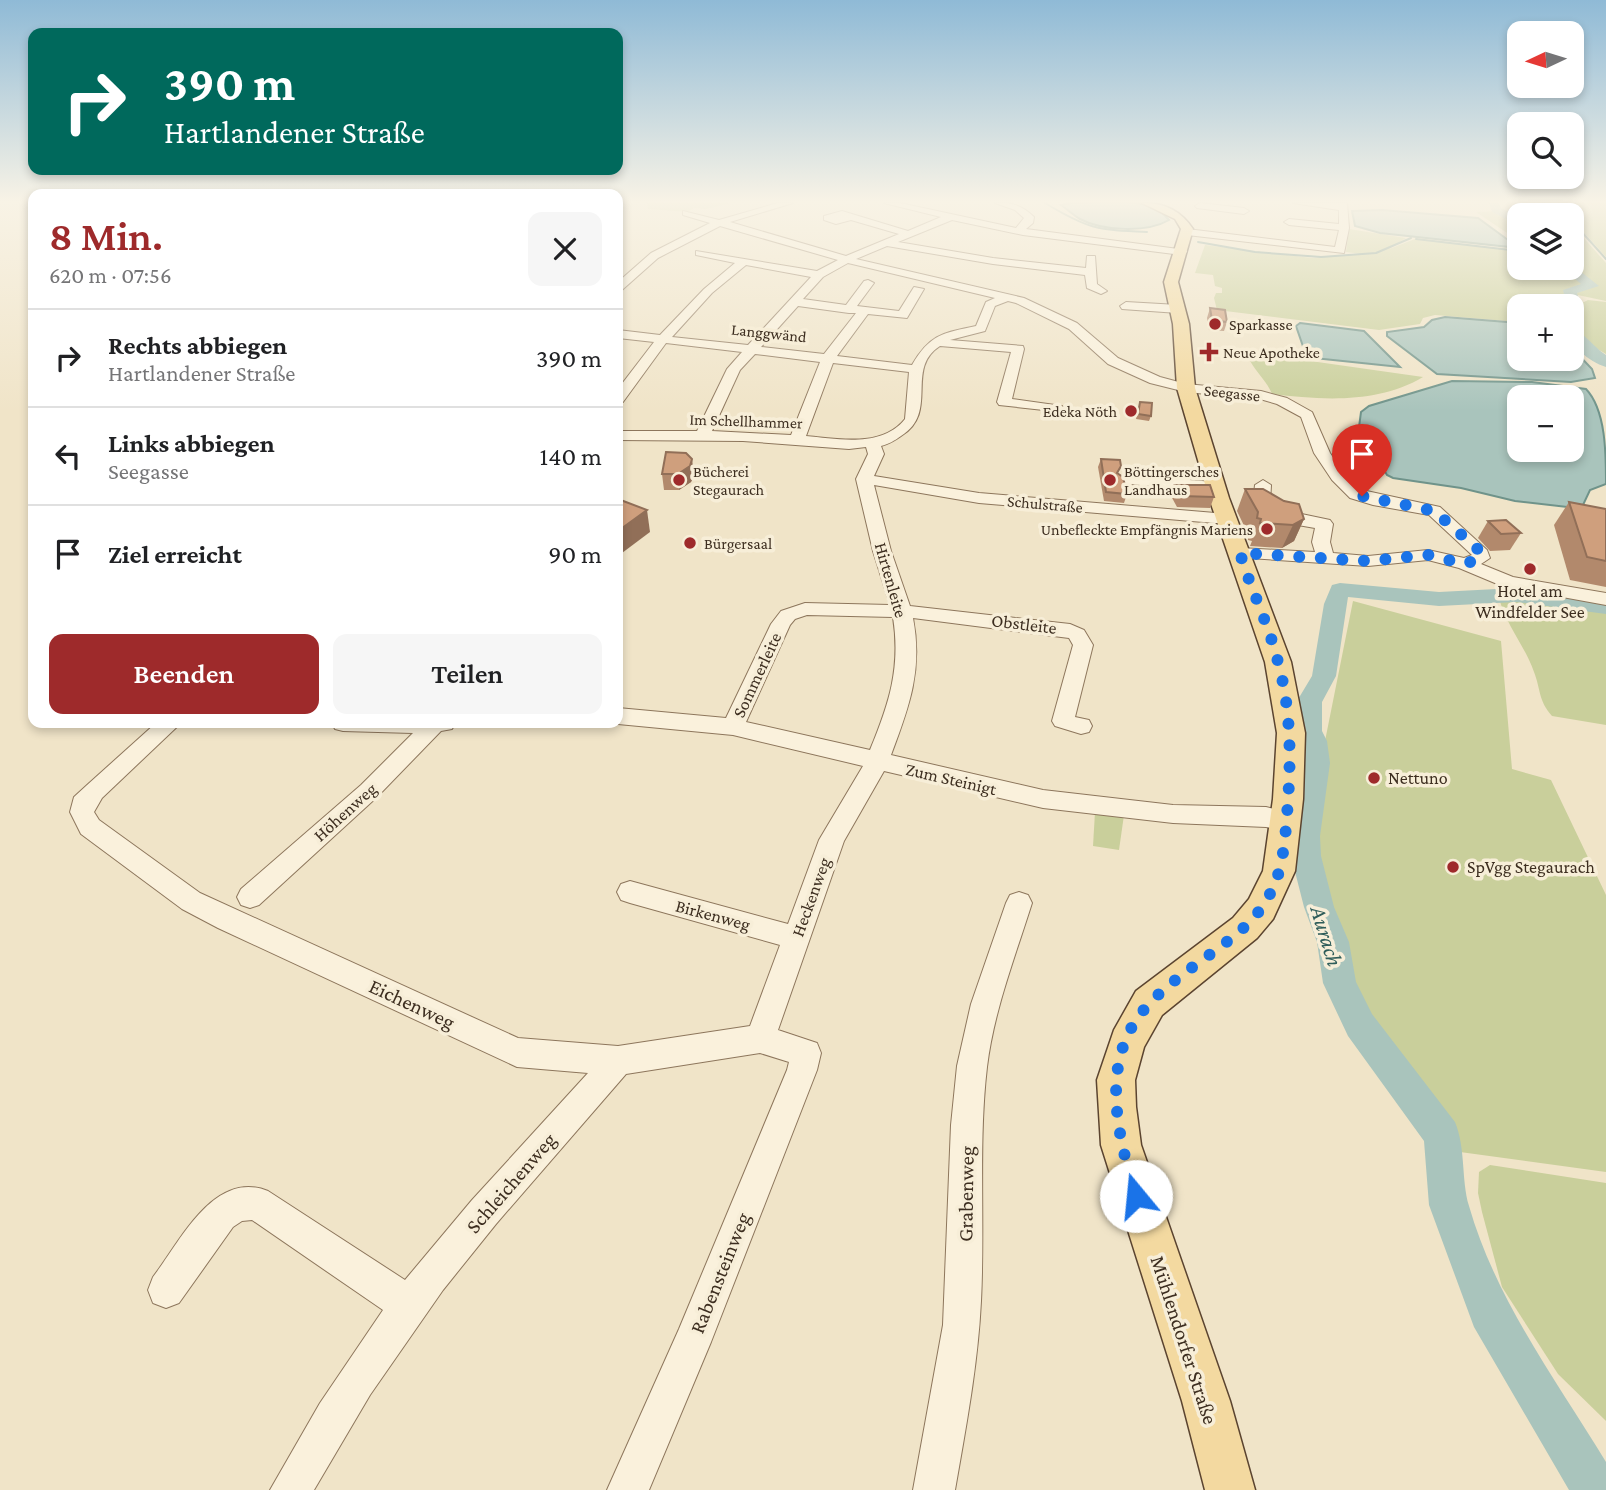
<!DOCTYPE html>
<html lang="de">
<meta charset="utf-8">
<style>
:root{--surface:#fff;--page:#f6f6f6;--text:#202124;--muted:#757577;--line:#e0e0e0;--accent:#9e2a2b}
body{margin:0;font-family:"Crimson Pro",serif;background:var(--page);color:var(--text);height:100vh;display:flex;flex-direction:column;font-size:26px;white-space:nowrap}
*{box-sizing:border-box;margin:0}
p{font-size:23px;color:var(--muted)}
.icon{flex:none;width:38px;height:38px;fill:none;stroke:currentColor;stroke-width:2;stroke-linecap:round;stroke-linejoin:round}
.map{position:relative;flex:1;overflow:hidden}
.panel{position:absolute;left:28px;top:189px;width:595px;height:539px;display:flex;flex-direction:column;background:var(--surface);border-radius:14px;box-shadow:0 4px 10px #0003}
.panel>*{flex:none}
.guide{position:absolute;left:28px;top:28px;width:595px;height:147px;border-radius:14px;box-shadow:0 4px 10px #0003;background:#00695c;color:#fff;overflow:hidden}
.needle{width:46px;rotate:266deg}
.controls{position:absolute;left:1507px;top:21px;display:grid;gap:14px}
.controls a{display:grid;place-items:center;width:77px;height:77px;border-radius:14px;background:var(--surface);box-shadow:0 4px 10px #0003;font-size:35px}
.pin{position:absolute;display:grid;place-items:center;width:60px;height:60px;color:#fff;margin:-72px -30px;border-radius:50% 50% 50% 0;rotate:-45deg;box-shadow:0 0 7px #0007}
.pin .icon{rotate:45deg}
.me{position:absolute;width:77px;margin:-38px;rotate:343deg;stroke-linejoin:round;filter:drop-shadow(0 0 5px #0008)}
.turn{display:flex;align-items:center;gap:24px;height:147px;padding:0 21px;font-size:32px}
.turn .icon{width:91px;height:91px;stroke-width:2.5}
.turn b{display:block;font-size:49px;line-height:60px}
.round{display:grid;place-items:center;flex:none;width:74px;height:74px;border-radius:14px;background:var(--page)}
.summary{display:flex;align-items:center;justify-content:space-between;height:119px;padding:0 21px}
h1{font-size:42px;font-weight:600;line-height:52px;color:var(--accent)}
.cta{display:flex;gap:14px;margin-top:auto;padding:14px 21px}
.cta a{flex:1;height:80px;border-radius:14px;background:var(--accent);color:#fff;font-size:28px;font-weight:600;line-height:80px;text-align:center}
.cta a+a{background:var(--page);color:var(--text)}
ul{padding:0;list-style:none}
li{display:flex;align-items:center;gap:21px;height:98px;padding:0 21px;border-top:2px solid var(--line)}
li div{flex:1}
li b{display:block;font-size:26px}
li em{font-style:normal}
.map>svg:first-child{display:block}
</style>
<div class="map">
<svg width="1606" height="1490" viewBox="0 0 1606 1490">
<rect width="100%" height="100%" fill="#f0e4c8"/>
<g fill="#c9cf9b">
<path d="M647 203H731L706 209 694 208 688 212 648 209Z"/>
<path d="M1546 203H1606V257L1572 219V215L1562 208Z"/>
<path d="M1499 211 1515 220 1513 224 1519 232V241L1476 212Z"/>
<path d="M1572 225 1606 263V301L1573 294 1594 287 1577 272 1578 264 1572 256Z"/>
<path d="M1349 229 1406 238 1389 249 1415 239 1519 251V268H1571L1570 272 1586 285 1566 292 1571 306H1519V322L1435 315 1423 318 1420 324 1379 330 1217 310 1214 298 1216 293H1222V288L1215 286 1213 275 1195 273 1205 245 1312 258 1362 254 1346 252Z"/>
<path d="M1588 300 1606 302V354L1582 340V330L1572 317 1578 310 1576 306Z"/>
<path d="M1247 352 1423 377C1378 404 1322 400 1272 394 1266 378 1250 368 1247 352Z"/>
<path d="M1499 598 1548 601 1606 610V725L1552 716C1538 700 1541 690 1534 672 1525 646 1506 625 1499 598Z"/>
<path d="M1353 601 1501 641 1512 769 1551 780 1606 895V1172L1460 1152 1363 1022 1309 847 1322 756Z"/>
<path d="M1095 812 1124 815 1119 850 1093 846Z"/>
<path d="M1490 1165 1606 1183V1421L1558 1374 1502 1287 1482 1212 1478 1193 1479 1172Z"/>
</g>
<g fill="#a9c4bc" stroke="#6f938a" stroke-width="2" fill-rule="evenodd">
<path d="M1071 203C1100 203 1148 194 1169 220 1147 233 1102 231 1080 219 1073 215 1067 209 1061 205Z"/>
<path d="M1382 210 1478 218 1519 248 1380 233 1355 226 1352 211Z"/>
<path d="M1445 317 1519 323V359H1572V348L1592 369 1595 378 1571 382 1437 374 1387 336V332L1424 327 1432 320Z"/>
<path d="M1300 323 1364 331 1400 367 1314 358 1306 355 1296 326Z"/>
<path d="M1452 381 1532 382 1586 389C1606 410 1606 454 1606 484L1590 490 1583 505 1576 508 1515 501 1461 488 1393 478 1387 475 1359 427 1361 412 1369 406ZM1519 397H1572V450H1519Z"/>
</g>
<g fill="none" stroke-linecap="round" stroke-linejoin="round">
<g stroke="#6f938a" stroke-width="2">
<path d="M1045 203C1088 229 1097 230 1147 232"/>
<path d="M1543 203 1561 209 1567 215"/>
<path d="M1572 221 1606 259"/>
<path d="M1416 239 1519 251"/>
<path d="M1198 242 1255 252 1321 257 1376 253 1411 238"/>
</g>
<g fill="#a9c4bc" fill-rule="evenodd">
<path d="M1489 203H1499L1501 208 1519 217V234L1513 231 1510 221 1492 212Z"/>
<path d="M1572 255 1578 259 1580 271 1599 286 1577 293 1582 309 1572 316V306H1567L1563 290 1581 284 1568 273 1567 268H1572Z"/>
<path d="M1572 328C1582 331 1595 348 1606 355V367C1588 361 1570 347 1572 328Z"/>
<path d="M1340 583 1439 592 1516 588 1606 600V614L1516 602 1439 606 1348 597 1336 676 1322 702V731L1327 741 1330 763 1320 836 1321 856 1334 907 1349 942 1356 982 1372 1014 1455 1122C1466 1149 1461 1179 1469 1206 1496 1300 1556 1380 1606 1462V1490H1569L1474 1327 1429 1205 1424 1141 1348 1036 1323 983 1317 942 1304 907 1291 856 1292 836 1304 763 1301 741 1296 731 1297 701 1312 676 1324 604 1332 585Z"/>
</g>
<defs>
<g id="minor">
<path d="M778 203H793L730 222 846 256 899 234 851 220 836 224 824 220V216L842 211 908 231 941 217 884 203H900L1016 228 1024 218 1015 210 995 203C1011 202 1022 205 1034 217L1033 223 1026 229 1186 250 1187 252 1182 255 1023 235 952 220 898 242 993 258 1086 268 1087 256H1095L1097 284 1107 291 1101 294 1087 288 1085 275 993 264 887 246 856 259 1024 298 1077 323 1118 358 1160 377 1186 384 1261 391 1287 398 1312 412 1330 453 1344 474 1362 490 1440 507 1487 550 1490 558 1481 564 1513 577 1606 593V605L1502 586 1459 568 1428 560 1368 566 1234 557 1231 553 1240 548 1315 552 1312 542 1315 528 1275 521 1257 512 1253 503 1255 485 1263 480 1271 485 1270 503 1273 508 1330 520 1333 524 1330 542 1333 553 1368 556 1428 550 1464 558 1472 555 1429 515 1373 505 1350 498 1332 480 1314 453 1301 417 1277 404 1260 399 1186 392 1150 383 1108 364 1069 329 1016 303 1008 301 995 306 985 331 950 340 1023 346 1024 349 1012 399 1062 406 1064 409 1062 412 999 405 997 402 1011 352 940 346C904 369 940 412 901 436 894 441 889 444 881 446L884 454 874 476 979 493 1227 514 1236 519 1227 524 979 503 874 485 891 551 910 606 1070 624 1084 630 1093 645 1075 717 1089 720 1092 726 1089 732 1081 734 1055 726 1052 721 1073 645 1069 638 913 618C923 670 909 707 891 755L1043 790 1173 805 1266 807 1295 814 1298 821 1295 828 1286 831 1266 827 1173 823 1043 808 884 771 844 841 778 1030 817 1043 821 1053 817 1070 711 1342 649 1490H607L679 1329 787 1070 789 1062 760 1053 626 1074 496 1224 443 1290 370 1395 314 1490H270L320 1403 383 1310 252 1220 242 1221 233 1227 179 1303 166 1308 153 1303 148 1290 153 1277C180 1242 214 1169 268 1191L405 1280 472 1200 588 1073 517 1067 218 928 182 909 81 834 70 812 74 797 86 786 156 723H181L102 798 94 812 99 820 200 893 518 1038 618 1046 750 1026 780 945 630 903 621 900 617 892 621 884 630 881 788 924 819 840 863 766 733 735 618 724 615 723H618V708L726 718 771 624 781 611 805 603 890 605 873 551 856 479 868 454 866 447 849 449 743 441 618 440V431H697L727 369 742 352 666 343 623 402 618 403V389L654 342 618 338V330L660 335 704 289 735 263 696 255V251L817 271 838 260 720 226 658 258 622 290 618 291V282L651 253 710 223 683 215V211L719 220ZM848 263 995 298 986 302 976 326C943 333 930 334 912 365L837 356 868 314 907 318 924 289 914 287 899 311 857 306 874 283 868 280 864 281 846 305 803 299 823 277ZM746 265 811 277 748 345 672 337 712 293ZM798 306 849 313H856L824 354 761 347ZM755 354 820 362 791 435 712 431 740 370ZM833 363 909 372 905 419C882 448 838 439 806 436ZM807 615 893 617C901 668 889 704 870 750L746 722 790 625 795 619Z"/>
<path d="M1200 203 1244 208 1249 211 1244 214 1197 208 1195 206Z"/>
<path d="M1293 203H1347L1349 228 1344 253 1187 235 1182 232 1187 229 1335 247 1339 230 1289 225 1284 222 1289 219 1339 224V210Z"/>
<path d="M1126 302 1178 305 1184 309 1178 313 1122 309 1120 306Z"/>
<path d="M1125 475 1215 482 1223 487 1215 492 1119 483 1117 480 1119 477Z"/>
<path d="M332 723H455L452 729 441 731 377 797 259 905 250 908 241 905 237 897 241 889 361 785 413 733 343 731 335 729Z"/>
<path d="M1019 892 1028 895 1032 903C1015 957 994 1010 987 1067 978 1144 985 1223 981 1301 978 1364 966 1427 955 1490H913L943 1325 951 1125 957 1066 971 1004 1006 903 1010 895Z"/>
</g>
<path id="major" d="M1142 203C1164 202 1181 211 1193 229L1178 282 1189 324 1195 388 1229 498 1291 662 1305 733 1303 799 1295 871 1273 919 1257 938 1162 1015 1144 1047 1135 1080 1136 1107 1141 1145 1230 1401 1255 1490H1205L1182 1401 1101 1145 1097 1080 1114 1030 1136 991 1233 918 1249 899 1263 871 1273 799 1277 733 1265 662 1209 498 1177 388 1173 324 1164 282 1181 229 1175 219Z"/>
</defs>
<use href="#minor" stroke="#8d765c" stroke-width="2"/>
<use href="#major" stroke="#5b4430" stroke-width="3"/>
<use href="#minor" fill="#faf1dc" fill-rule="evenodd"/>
<use href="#major" fill="#f3d9a0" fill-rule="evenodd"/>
</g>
<g fill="#b2896c">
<path d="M1210 308 1227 322 1224 331 1209 330 1207 318Z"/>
<path d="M1140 402 1151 416 1149 421 1136 419Z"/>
<path d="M666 452 694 475 691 482 679 490H664L662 474Z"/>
<path d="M1101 459 1119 474 1127 494 1124 503 1104 501 1098 467Z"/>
<path d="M1175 485 1214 497 1210 508 1177 507 1171 496Z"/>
<path d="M1245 489 1304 519 1294 541 1282 548 1250 546 1252 541 1248 540V534L1237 511Z"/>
<path d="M1569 502 1606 509V587L1570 580 1554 525Z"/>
<path d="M1488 521 1521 533 1510 550 1490 551 1478 538Z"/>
</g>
<g fill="#916f58">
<path d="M692 459 694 475 691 482 679 490 678 474Z"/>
<path d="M647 510 650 532 618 556V531Z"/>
<path d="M1304 519 1294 541 1282 548 1293 525Z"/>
</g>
<g fill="#cf9f7d" stroke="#916f58" stroke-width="2">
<path d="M1210 308 1225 310 1227 322 1212 320Z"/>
<path d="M1140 402 1152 403 1151 416 1138 414Z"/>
<path d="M666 452 686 453 692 459 690 466 678 474H662Z"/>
<path d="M1101 459 1120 460 1121 466 1117 473 1123 477 1127 494 1106 492Z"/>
<path d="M1175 485H1210L1214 497 1181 496Z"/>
<path d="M1245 489H1263L1284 501 1299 504 1304 519 1293 525 1260 523 1261 519 1257 518 1258 512Z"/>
<path d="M618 499 647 510 618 531Z"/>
<path d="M1569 502 1606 509V561L1587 557Z"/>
<path d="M1506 520 1521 533 1501 534 1488 521Z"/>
</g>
<linearGradient id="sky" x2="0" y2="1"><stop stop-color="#8fbad6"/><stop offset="0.49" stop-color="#f8f3e6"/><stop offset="1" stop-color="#f8f3e6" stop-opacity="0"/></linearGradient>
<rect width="1606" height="411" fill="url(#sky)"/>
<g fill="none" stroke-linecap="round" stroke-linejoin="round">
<path stroke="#1a73e8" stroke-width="12" stroke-dasharray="0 21.6" d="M1136 1196C1117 1133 1097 1056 1151 1002 1167 985 1186 972 1205 958 1230 940 1257 921 1271 892 1283 869 1285 840 1287 815 1291 763 1292 713 1278 662 1269 625 1251 590 1240 553L1368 561 1428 555 1465 564 1481 558 1477 548 1434 511 1362 496"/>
</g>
<g fill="#9e2a2b" stroke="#f7eed8" stroke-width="2.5">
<circle cx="1215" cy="324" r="7"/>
<path d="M1205.5 341.5h7v7h7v7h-7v7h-7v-7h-7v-7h7z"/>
<circle cx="1131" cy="411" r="7"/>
<circle cx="679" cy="480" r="7"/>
<circle cx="1110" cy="480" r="7"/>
<circle cx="1267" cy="529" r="7"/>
<circle cx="690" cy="543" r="7"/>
<circle cx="1530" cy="569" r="7"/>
<circle cx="1374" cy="778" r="7"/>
<circle cx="1453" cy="867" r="7"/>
</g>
<g text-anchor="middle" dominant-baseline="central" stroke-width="7" stroke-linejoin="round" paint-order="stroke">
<g font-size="16" fill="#3d2e20" stroke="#f7eed8" text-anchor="start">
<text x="1229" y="324">Sparkasse</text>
<text x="1223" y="352">Neue Apotheke</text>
<text x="1117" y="411" text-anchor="end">Edeka Nöth</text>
<text x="693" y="471">Bücherei<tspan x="693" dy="18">Stegaurach</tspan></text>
<text x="1124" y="471">Böttingersches<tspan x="1124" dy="18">Landhaus</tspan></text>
<text x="1253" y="529" text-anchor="end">Unbefleckte Empfängnis Mariens</text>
<text x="704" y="543">Bürgersaal</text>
</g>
<g font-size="16" fill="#3d2e20" stroke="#f7eed8">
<text transform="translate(769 333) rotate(6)">Langgwänd</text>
<text transform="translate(1232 393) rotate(6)">Seegasse</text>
<text transform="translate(746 421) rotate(2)">Im Schellhammer</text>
<text transform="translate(1045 504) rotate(5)">Schulstraße</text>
</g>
<g font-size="18" fill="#3d2e20" stroke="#f7eed8">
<text transform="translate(891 580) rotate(74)">Hirtenleite</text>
<text transform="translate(1024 624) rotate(7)">Obstleite</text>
<text transform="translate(757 675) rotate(-65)">Sommerleite</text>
<text transform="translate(951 779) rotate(13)">Zum Steinigt</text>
<text transform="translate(345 812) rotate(-42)">Höhenweg</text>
<text transform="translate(811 897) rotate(-70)">Heckenweg</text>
<text transform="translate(713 915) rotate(15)">Birkenweg</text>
</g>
<g font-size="18" fill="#3d2e20" stroke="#f7eed8" text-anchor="start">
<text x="1530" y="591" text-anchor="middle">Hotel am<tspan x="1530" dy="21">Windfelder See</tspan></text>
<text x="1388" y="778">Nettuno</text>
<text x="1467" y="867">SpVgg Stegaurach</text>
</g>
<g font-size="21" fill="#3d2e20" stroke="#f7eed8">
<text transform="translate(412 1004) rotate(25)">Eichenweg</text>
<text transform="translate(511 1183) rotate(-49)">Schleichenweg</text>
<text transform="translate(966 1194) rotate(-89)">Grabenweg</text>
<text transform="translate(720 1273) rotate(-68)">Rabensteinweg</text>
<text transform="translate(1184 1340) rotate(72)">Mühlendorfer Straße</text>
</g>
<g font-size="23" font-style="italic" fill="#2f5d5a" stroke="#f7eed8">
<text transform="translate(1327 936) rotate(73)">Aurach</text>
</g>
</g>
</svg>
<div class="controls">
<a><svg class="needle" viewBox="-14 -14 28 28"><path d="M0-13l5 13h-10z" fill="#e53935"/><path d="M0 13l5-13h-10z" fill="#757577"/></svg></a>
<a><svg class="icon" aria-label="search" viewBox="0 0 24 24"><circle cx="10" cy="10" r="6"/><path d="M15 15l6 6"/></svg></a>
<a><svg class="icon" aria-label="layers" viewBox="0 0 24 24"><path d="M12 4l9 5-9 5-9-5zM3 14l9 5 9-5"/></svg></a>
<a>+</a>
<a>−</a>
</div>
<div class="pin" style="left:1362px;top:496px;background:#d93025"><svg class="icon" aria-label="arrive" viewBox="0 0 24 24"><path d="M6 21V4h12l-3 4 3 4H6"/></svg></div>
<svg class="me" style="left:1136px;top:1196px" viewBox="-20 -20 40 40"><circle r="19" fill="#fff"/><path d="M0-13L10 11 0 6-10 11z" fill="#1a73e8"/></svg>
<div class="guide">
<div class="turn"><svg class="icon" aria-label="right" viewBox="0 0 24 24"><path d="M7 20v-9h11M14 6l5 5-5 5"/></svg><div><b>390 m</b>Hartlandener Straße</div></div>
</div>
<section class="panel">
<div class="summary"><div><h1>8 Min.</h1><p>620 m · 07:56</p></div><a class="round"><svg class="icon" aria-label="close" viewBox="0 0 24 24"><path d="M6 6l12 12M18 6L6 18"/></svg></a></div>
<ul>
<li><svg class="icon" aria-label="right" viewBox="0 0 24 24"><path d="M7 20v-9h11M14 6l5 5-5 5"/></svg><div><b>Rechts abbiegen</b><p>Hartlandener Straße</p></div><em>390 m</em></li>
<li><svg class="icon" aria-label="left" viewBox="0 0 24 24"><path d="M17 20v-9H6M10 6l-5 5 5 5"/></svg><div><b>Links abbiegen</b><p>Seegasse</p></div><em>140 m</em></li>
<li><svg class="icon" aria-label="arrive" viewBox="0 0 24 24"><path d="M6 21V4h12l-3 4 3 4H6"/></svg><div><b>Ziel erreicht</b></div><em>90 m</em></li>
</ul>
<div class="cta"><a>Beenden</a><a>Teilen</a></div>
</section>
</div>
